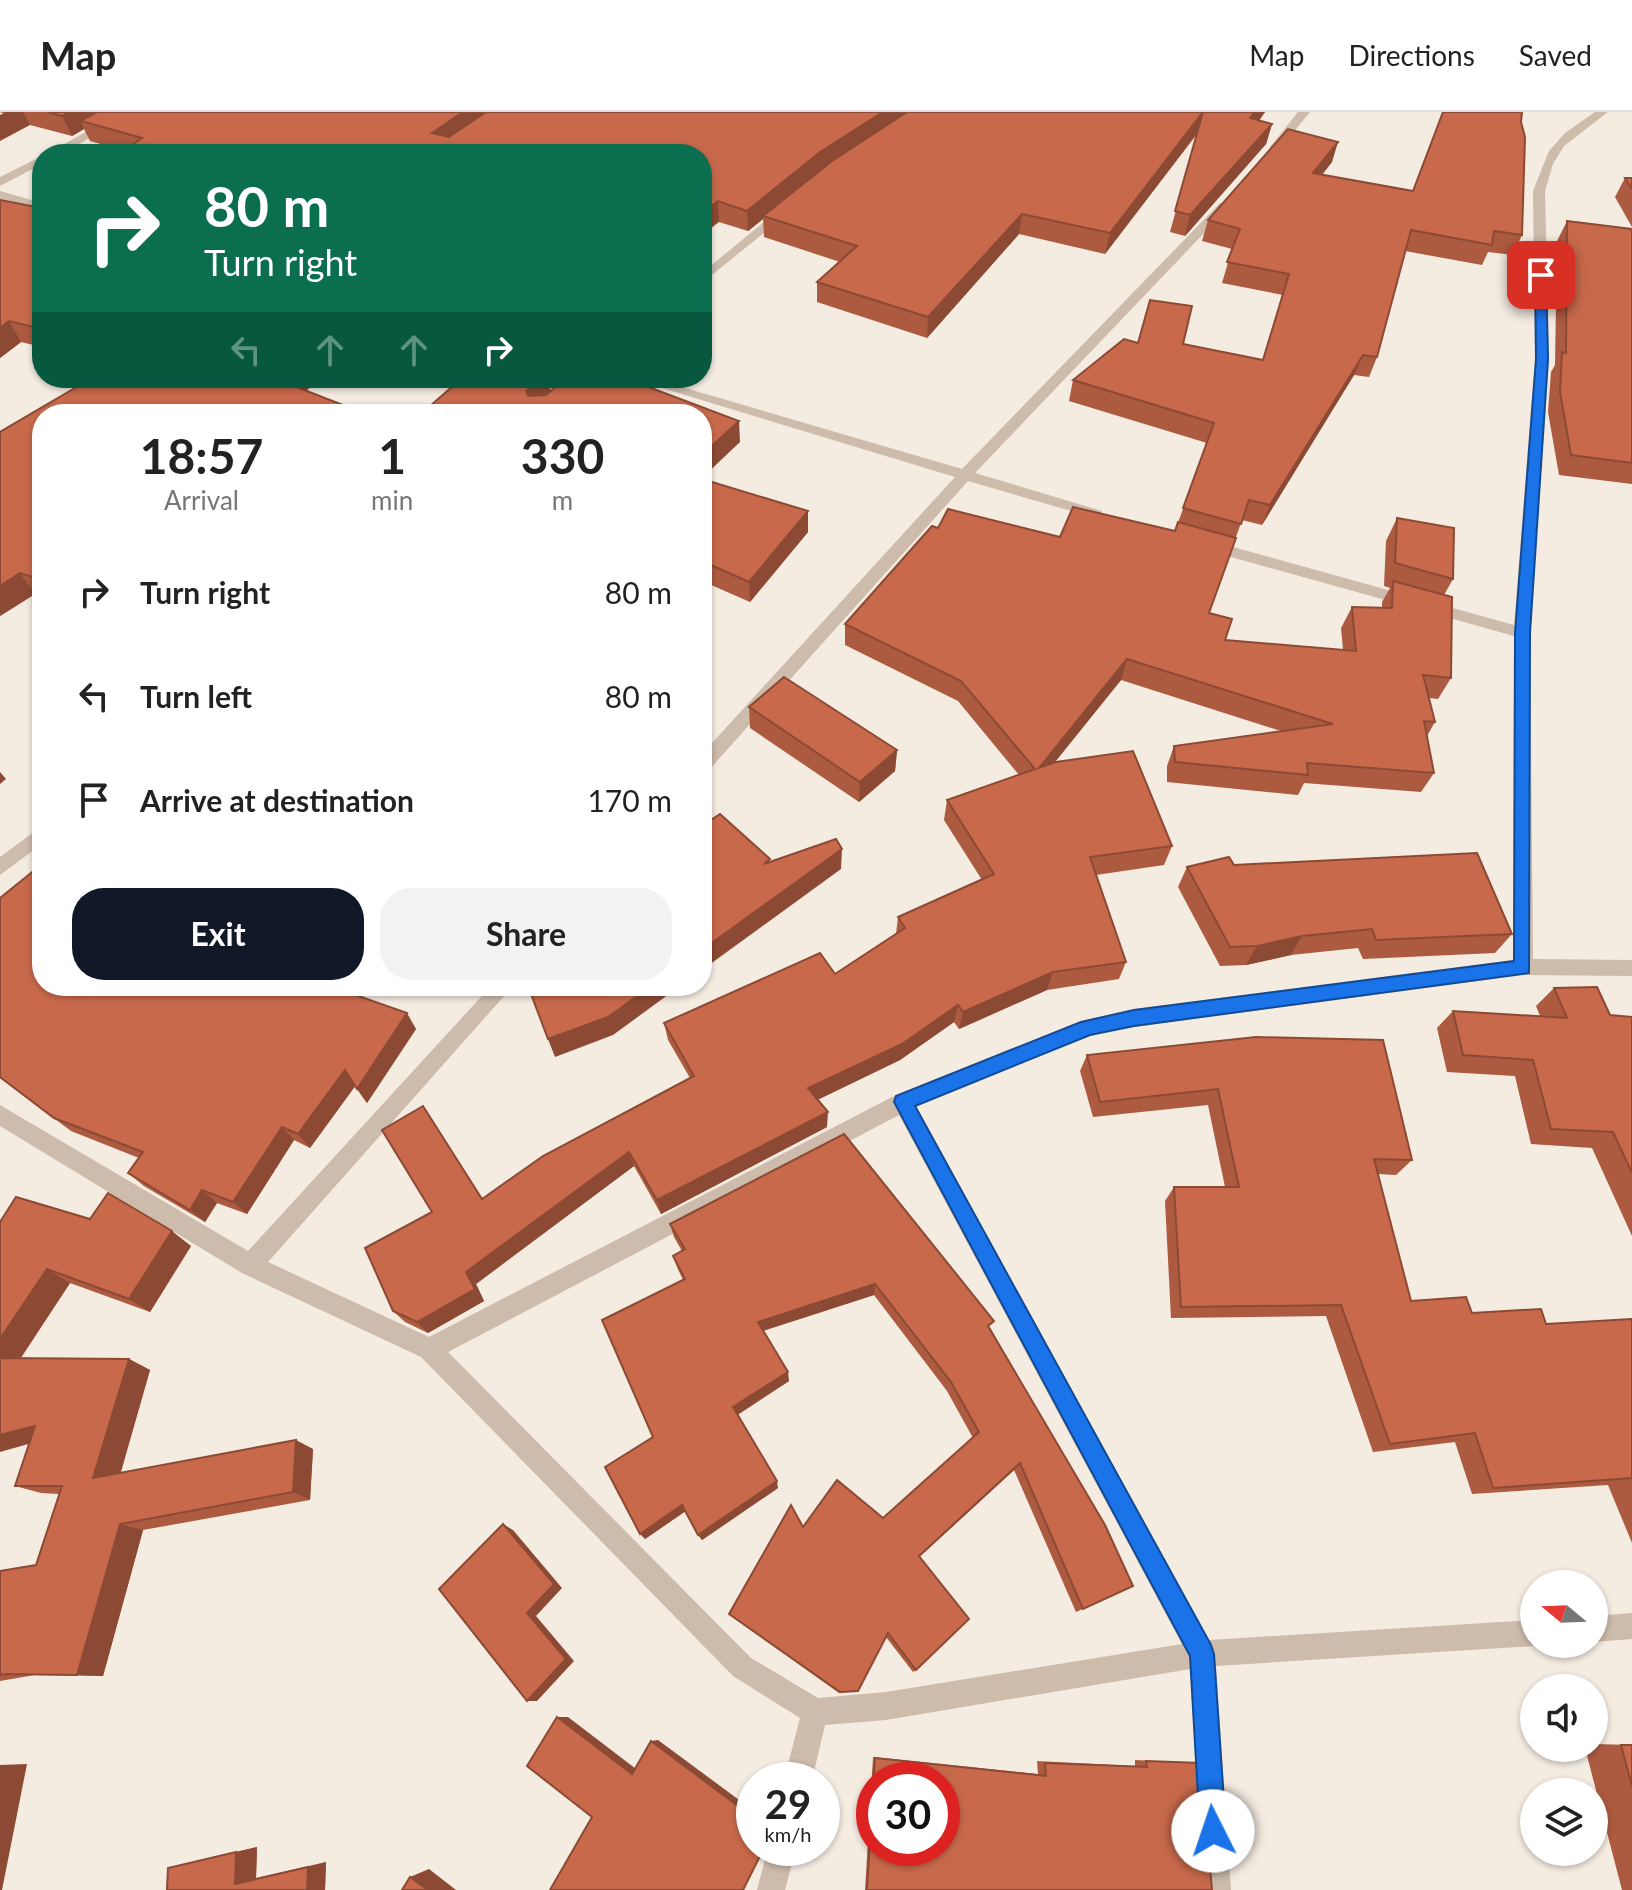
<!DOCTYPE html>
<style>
:root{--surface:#fff;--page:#f2f2f2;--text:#222;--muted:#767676;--line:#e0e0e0;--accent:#111827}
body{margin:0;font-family:Lato,sans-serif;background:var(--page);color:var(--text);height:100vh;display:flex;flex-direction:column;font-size:30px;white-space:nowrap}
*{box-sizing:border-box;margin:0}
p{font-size:26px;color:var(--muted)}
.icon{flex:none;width:44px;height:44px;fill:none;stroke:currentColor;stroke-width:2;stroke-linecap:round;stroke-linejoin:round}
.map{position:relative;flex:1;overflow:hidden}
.details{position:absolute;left:32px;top:292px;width:680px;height:592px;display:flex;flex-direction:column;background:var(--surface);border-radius:32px;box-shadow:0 2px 6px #0004}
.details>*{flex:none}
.banner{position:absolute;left:32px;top:32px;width:680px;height:244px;border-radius:32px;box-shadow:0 2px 6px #0004;background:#0b6e4f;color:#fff;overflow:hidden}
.needle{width:52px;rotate:289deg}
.fabs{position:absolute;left:1520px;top:1458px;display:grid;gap:16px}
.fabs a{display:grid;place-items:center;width:88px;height:88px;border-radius:50%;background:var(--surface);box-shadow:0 2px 6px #0004;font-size:40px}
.speed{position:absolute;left:736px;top:1650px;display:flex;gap:16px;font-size:40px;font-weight:700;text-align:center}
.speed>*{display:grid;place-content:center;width:104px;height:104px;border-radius:50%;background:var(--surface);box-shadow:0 2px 6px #0004;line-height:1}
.speed small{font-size:20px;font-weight:400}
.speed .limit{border:12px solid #d22;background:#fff;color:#111}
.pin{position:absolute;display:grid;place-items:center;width:68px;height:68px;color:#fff;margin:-34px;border-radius:16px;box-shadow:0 4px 12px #0006}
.me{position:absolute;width:88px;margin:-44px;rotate:356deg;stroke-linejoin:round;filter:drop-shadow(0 0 6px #0008)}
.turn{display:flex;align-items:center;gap:28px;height:168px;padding:0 40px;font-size:36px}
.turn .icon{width:104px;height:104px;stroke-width:2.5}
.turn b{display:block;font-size:56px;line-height:68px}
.lanes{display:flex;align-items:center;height:76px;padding:0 40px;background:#0003;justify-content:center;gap:40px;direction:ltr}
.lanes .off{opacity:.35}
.eta{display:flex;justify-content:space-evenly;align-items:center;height:136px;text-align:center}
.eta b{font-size:48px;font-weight:700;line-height:56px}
.button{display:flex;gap:16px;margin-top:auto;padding:16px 40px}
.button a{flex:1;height:92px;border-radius:32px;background:var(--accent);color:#fff;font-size:32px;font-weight:700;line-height:92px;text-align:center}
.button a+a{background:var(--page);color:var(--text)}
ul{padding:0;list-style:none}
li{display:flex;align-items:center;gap:24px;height:104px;padding:0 40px}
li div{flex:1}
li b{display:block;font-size:30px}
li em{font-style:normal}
header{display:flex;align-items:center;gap:48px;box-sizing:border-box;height:112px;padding:0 40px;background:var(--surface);border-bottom:2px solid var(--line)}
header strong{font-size:38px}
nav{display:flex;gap:44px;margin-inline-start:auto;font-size:28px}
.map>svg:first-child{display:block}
</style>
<header>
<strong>Map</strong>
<nav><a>Map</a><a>Directions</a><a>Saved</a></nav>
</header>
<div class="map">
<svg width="1632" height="1778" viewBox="0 0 1632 1778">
<rect width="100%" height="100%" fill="#f4ebe1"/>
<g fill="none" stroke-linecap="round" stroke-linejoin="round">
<g fill="#cdbbac" fill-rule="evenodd">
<path d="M122 0H136L61 42H46Z"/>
<path d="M1298 0H1310L1278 39H1270V35Z"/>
<path d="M1595 0H1608L1564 34 1553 52 1545 79 1549 247 1530 521 1533 847 1632 848V864L1523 863 1134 915 1090 923 916 994 1209 1528 1534 1508V1532H1539L1534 1534 1216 1554 1231 1778H1203L1190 1557 886 1608 825 1613 812 1668H784L800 1606 733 1564 421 1245 242 1161 0 1014V993L248 1139 491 874H513L268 1150 429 1225 896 983 1081 909 1134 897 1513 848 1514 524 1199 436 1196 432 1204 427 1514 513 1535 247 1533 79 1549 39 1565 21ZM899 1003 1182 1532 886 1580 818 1586 751 1546 448 1240Z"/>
<path d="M42 44V52L0 74V65Z"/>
<path d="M0 79 42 91V99L0 87Z"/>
<path d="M1220 91 1230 94 975 361 1102 399V405H1092L968 369 708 659 702 661V642L955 365 629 266H651L962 357Z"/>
<path d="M525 266H544L573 280 561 283Z"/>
<path d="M1632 1501V1527L1594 1530V1504Z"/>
<path d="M768 1736H796L785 1778H757Z"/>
</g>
<g fill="#cdbbac" fill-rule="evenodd">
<path d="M781 96 791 99 702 171V161Z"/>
<path d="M42 714V732L0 763V745Z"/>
</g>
</g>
<g fill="#ac5a40">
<path d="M0 0H1265L1259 9 1272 12 1266 32 1185 124 1170 120 1197 22 1105 142 1019 122 927 226 817 190V170L840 150 764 125 763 107 748 119 719 110 124 39 90 29 84 17 72 24 30 13Z"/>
<path d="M1332 50 1322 63 1522 123 1513 143 1488 140 1482 153 1405 139 1377 245 1369 265 1354 263 1262 413 1242 408 1209 501 1225 528 1343 538 1341 516 1352 495 1382 496V490L1390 476 1384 474 1386 429 1397 406 1453 467 1444 483 1451 566 1438 587 1429 586 1435 610 1427 624 1434 661 1421 680 1304 671 1298 683 1167 670V654L1174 634 1281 619 1121 568 1055 650 1172 734 1164 753 1096 763 1126 850 1119 867 1047 878 959 917 954 910 900 948 817 988 827 1015 661 1102 634 1054 476 1172 484 1189 428 1221 405 1210 393 1199 690 966 668 928 664 911 835 862 896 822 898 805 982 768 944 708 947 688 1019 663 958 589 845 533V512L938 416 1060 425 1175 419 1207 331 1069 289 1073 268 1138 231 1183 232 1263 248 1283 183 1222 171 1232 137 1202 129 1208 108Z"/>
<path d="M1625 66H1632V115L1615 85Z"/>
<path d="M0 88 42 96V235L21 230 0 246Z"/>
<path d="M1567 109 1632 117V372L1559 363 1548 300 1551 260 1555 253 1557 129Z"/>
<path d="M42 302V484L35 482 0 504V320Z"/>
<path d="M702 367 808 399V420L750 490 702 469Z"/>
<path d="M749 595 897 638 895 659 859 690 750 616Z"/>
<path d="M1234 753 1512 822 1495 841 1363 847 1358 836 1291 843 1246 853 1220 854 1178 775 1187 755Z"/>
<path d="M1554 876 1610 903 1632 905V1124L1592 1036 1531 1032 1515 964 1447 960 1437 916 1453 899 1540 904 1536 894Z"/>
<path d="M278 880 416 917 367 991 355 974 310 1036 294 1028 247 1102 217 1091 205 1110 144 1074 128 1061 139 1046 71 1019 0 966Z"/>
<path d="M1256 925 1412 1048 1396 1063 1378 1062 1411 1189 1472 1201 1546 1212 1632 1207V1431L1608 1373 1472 1382 1455 1330 1373 1340 1326 1204 1171 1206 1165 1089 1174 1075H1225L1208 993 1093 1005 1080 959 1087 943Z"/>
<path d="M844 1022 991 1217 1133 1474 1076 1500 1014 1358 919 1445 916 1558 913 1560 886 1525 858 1579 839 1581 729 1502 803 1415 883 1406 973 1326 947 1279 874 1183 763 1219 789 1269 738 1302 778 1376 702 1428 685 1399 645 1427 653 1325 683 1168 677 1155 673 1144 682 1139 674 1125 670 1112Z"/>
<path d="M90 1107 191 1134 150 1200 70 1171 21 1246 129 1247 150 1258 120 1361 313 1337 310 1388 143 1418 103 1564 35 1563 0 1569V1459L36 1453 59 1382 41 1381 15 1374 29 1332 0 1110Z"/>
<path d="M1594 1632 1632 1633V1778H1622L1585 1636H1594Z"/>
<path d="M873 1645 1038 1662 1037 1649 1135 1654V1648L1201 1651 1212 1778H865Z"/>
<path d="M257 1735 256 1766 326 1750 325 1778H167L168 1756Z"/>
</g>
<g fill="#8c4a34">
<path d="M6 0H23L30 13 0 29V3Z"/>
<path d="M70 0H116L81 9 84 17 72 24 62 4Z"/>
<path d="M463 0H496L437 42 432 21Z"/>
<path d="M883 0H913L763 104V107L748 119 747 99 820 40Z"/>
<path d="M1203 0 1198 20 1105 142 1110 121Z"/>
<path d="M1255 0H1265L1244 27 1250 6Z"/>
<path d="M1272 12 1266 32 1185 124 1190 103Z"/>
<path d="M1338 30 1332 50 1306 81 1313 61Z"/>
<path d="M718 89 719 110 702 123V101Z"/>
<path d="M1022 102 1019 122 927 226 928 205Z"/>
<path d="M9 209 21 230 0 246V216Z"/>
<path d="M1363 243 1354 263 1262 413 1270 393Z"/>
<path d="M286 266H324L290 290 281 269Z"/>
<path d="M541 266H548L551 282 531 300 526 279Z"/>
<path d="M739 309 740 330 702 366V343Z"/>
<path d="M808 399V420L750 490 749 470Z"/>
<path d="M20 461 35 482 0 504V474Z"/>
<path d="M709 518 711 538 702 549V526Z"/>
<path d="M1127 547 1121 568 1034 676 1039 656Z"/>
<path d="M710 584 712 603 702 612V590Z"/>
<path d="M897 638 895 659 859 690 860 670Z"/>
<path d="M0 660 6 667 0 672Z"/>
<path d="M842 737 841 757 702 858V838Z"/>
<path d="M1302 824 1291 843 1246 853 1257 834Z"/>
<path d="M1053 860 1047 878 959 917 963 900Z"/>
<path d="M651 874H680L613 923 555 945 548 927Z"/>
<path d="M958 893 954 910 900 948 809 992 808 976Z"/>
<path d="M407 901 416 917 367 991 357 977Z"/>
<path d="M345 958 356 973 310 1036 298 1022Z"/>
<path d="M828 1000 827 1015 661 1102 657 1088Z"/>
<path d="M282 1015 294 1028 247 1102 233 1090Z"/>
<path d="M629 1040 634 1054 476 1172 484 1189 428 1221 417 1210 466 1160Z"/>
<path d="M202 1078 217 1091 205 1110 190 1098Z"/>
<path d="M172 1119 191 1134 150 1200 129 1187Z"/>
<path d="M47 1157 70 1171 13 1257 0 1252V1227Z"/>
<path d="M875 1172 874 1183 759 1220 758 1210Z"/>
<path d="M129 1247 150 1258 117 1374 93 1366Z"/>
<path d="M788 1260 789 1269 736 1304 733 1295Z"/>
<path d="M35 1314 60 1323 0 1340V1323Z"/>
<path d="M296 1328 313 1337 310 1388 293 1380Z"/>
<path d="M1020 1351 1014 1358 916 1448 919 1444Z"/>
<path d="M777 1369 778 1376 702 1428 698 1423Z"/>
<path d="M682 1393 686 1399 645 1427 640 1422Z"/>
<path d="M120 1412 143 1418 103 1564 77 1563Z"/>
<path d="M503 1412 513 1418 562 1476 536 1504 574 1549 537 1589H527V1501Z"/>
<path d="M557 1605H568L640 1660 632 1662Z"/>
<path d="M658 1628 754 1699V1706L651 1629Z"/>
<path d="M27 1652 2 1778H0V1653Z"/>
<path d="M257 1735 256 1766 235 1772 236 1740Z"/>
<path d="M326 1750 325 1778H307L308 1755Z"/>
<path d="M429 1757 456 1778H428L410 1765Z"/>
</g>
<g fill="#c8694b" stroke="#8c4a34" stroke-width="2" fill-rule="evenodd">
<path d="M47 0H70L62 4Z"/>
<path d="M97 0H463L432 21 449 25 486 0H883L820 40 747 99 718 89 702 101V42H119L142 26 81 9Z"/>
<path d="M907 0H1255L1250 6 1272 12 1190 103 1175 99 1203 0 1110 121 1022 102 928 205 817 170 857 134 763 104 832 49Z"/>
<path d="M1443 0H1522L1521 10 1525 25 1522 123 1494 119 1492 133 1411 118 1377 245 1363 243 1270 393 1249 388 1241 412 1183 396 1214 311 1073 268 1124 227 1138 231 1150 188 1192 194 1183 232 1263 248 1289 162 1227 150 1240 117 1208 108 1288 17 1338 30 1313 61 1413 79Z"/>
<path d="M1625 66H1632V77Z"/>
<path d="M0 88 42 96V217L9 209 0 216Z"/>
<path d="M1567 109 1632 117V351L1571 343 1560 280 1562 240 1566 241Z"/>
<path d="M92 266H286L281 269 366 302H42V468L20 461 0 474V320Z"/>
<path d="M462 266H541L526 279 528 284 546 283 566 266H596L630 274 635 270 739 309 702 343V302H421Z"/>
<path d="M702 367 808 399 749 470 702 449Z"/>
<path d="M1073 395 1175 419 1178 410 1236 426 1209 501 1232 507 1225 528 1356 539 1352 495 1392 496 1393 469 1452 485 1451 566 1423 563 1435 610 1424 609 1434 661 1307 651 1308 663 1175 650 1174 634 1333 612 1127 547 1039 656 1056 650 1133 639 1172 734 1090 745 1126 850 1053 860 963 900 958 893 902 932 808 976 828 1000 657 1088 629 1040 466 1160 475 1177 417 1210 393 1199 365 1136 432 1100 382 1018 423 994 482 1087 543 1044 694 964 664 911 820 841 835 862 905 816 898 805 994 762 947 688 1035 657 961 569 845 512 932 414 938 416 948 397 1060 425Z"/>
<path d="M1397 406 1454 416 1453 467 1395 451Z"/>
<path d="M702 514 709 518 702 526Z"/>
<path d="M784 565 897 638 860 670 749 595Z"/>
<path d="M702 580 710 584 702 590Z"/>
<path d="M720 702 770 747 764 752 836 727 842 737 702 838V714Z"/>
<path d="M1477 741 1512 822 1376 828 1372 817 1302 824 1257 834 1230 835 1187 755 1229 745 1234 753Z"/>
<path d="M42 752V874H268L278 880 282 874H330L407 901 357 977 345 958 298 1022 282 1015 233 1090 202 1078 190 1098 128 1061 143 1040 54 1006 0 965V786Z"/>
<path d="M528 874H651L608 905 548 927Z"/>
<path d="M1597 875 1610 903 1632 905V1061L1613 1020 1551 1017 1533 948 1463 943 1453 899 1567 906 1554 876Z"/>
<path d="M1256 925 1383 928 1412 1048 1374 1047 1411 1189 1466 1185 1472 1201 1541 1197 1546 1212 1632 1207V1366L1493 1376 1475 1321 1390 1332 1341 1193 1181 1195 1174 1075H1239L1218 977 1100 990 1087 943Z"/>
<path d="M844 1022 994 1209 988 1214 1105 1413 1133 1474 1083 1497 1020 1351 919 1444 969 1507 916 1558 888 1521 858 1579 840 1580 729 1502 791 1393 803 1415 837 1368 883 1406 979 1320 951 1270 875 1172 758 1210 788 1260 733 1295 777 1369 698 1423 682 1393 640 1422 605 1355 653 1325 602 1208 685 1167 673 1144 685 1137 670 1112Z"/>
<path d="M108 1081 172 1119 129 1187 47 1157 0 1227V1110L16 1085 90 1107Z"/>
<path d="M0 1246 129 1247 93 1366 296 1328 293 1380 120 1412 77 1563 7 1562 0 1563V1459L36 1453 62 1374H15L35 1314 0 1323Z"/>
<path d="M503 1412 554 1472 527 1501 566 1547 527 1589 439 1477Z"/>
<path d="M557 1605 632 1662 651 1629 754 1706V1736H764L743 1778H550L592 1705 527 1654Z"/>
<path d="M1621 1633H1632V1674Z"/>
<path d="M875 1646 1046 1664 1045 1651 1147 1655 1146 1649 1201 1651 1212 1778H867ZM874 1668H942V1736H874Z"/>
<path d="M236 1740 235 1772 308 1755 307 1778H167L168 1756Z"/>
<path d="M410 1765 428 1778H402Z"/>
</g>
<path fill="#1a73e8" stroke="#114b97" stroke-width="2" d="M1541 160 1546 163 1548 247 1530 521 1529 861 1134 914 1090 923 915 994 1211 1533 1214 1542 1226 1719 1222 1728 1213 1732 1204 1728 1200 1719 1190 1544 894 990 896 984 1081 910 1134 898 1514 849 1515 521 1536 247 1535 163Z"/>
</svg>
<div class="fabs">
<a><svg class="needle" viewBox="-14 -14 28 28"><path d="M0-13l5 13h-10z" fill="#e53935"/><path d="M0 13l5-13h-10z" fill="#767676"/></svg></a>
<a><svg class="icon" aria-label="sound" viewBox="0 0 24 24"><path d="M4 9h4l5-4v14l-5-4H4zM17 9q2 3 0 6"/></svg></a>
<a><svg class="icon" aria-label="layers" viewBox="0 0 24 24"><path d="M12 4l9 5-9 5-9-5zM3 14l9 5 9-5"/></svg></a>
</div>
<div class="speed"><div>29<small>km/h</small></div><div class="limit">30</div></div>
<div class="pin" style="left:1541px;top:163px;background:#d93025"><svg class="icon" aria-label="arrive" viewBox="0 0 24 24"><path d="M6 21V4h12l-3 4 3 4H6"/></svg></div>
<svg class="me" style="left:1213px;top:1719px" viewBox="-20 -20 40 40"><circle r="19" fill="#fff"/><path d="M0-13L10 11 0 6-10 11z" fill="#1a73e8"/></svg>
<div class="banner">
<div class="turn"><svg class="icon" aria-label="right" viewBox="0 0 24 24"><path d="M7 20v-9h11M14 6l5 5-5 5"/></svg><div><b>80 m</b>Turn right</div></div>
<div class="lanes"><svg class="icon off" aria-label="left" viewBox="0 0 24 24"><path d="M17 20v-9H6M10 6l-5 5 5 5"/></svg><svg class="icon off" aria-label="ahead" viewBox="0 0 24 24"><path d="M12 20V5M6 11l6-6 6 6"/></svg><svg class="icon off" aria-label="ahead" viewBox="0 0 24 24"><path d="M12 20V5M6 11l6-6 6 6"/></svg><svg class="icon" aria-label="right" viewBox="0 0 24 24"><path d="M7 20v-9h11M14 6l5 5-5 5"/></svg></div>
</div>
<section class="details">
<div class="eta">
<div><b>18:57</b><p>Arrival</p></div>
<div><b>1</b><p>min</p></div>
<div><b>330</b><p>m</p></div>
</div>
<ul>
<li><svg class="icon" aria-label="right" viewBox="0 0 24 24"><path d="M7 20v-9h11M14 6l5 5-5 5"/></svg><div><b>Turn right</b></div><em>80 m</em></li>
<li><svg class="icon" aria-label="left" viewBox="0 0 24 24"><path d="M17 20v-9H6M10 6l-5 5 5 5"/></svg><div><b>Turn left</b></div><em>80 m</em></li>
<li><svg class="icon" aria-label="arrive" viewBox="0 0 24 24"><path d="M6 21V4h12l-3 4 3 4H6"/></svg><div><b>Arrive at destination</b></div><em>170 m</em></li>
</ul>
<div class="button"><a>Exit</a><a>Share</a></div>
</section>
</div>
